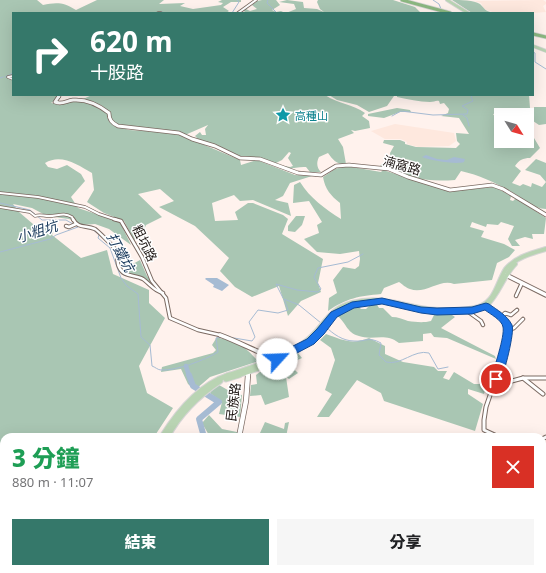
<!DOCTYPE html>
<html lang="zh-TW">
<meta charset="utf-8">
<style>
:root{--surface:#fff;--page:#f6f6f6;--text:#202124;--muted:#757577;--accent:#35786a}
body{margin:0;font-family:"Noto Sans","Noto Sans TC",sans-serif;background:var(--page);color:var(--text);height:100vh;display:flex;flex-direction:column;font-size:15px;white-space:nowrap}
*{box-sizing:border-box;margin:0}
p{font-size:13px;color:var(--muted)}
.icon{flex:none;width:22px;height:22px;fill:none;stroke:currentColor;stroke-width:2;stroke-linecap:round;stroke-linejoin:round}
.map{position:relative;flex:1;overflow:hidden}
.sheet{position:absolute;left:0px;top:433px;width:546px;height:140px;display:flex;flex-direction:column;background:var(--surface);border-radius:12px 12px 0 0;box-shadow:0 4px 16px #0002}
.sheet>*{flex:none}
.top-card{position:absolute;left:12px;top:12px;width:522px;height:84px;border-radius:0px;box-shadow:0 4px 16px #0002;background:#35786a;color:#fff;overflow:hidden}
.needle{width:26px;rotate:127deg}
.controls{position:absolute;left:494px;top:108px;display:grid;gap:8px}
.controls a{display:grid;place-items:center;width:40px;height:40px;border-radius:0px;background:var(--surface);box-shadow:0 4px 16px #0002;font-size:20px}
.pin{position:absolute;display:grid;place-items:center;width:34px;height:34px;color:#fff;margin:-17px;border:2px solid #fff;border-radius:50%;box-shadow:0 1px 4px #0007}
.me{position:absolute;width:44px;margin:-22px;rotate:65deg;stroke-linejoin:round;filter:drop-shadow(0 0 3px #0008)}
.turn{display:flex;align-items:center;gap:14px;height:84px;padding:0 12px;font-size:18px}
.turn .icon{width:52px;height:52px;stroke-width:2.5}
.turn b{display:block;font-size:28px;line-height:34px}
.round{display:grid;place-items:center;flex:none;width:42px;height:42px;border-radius:0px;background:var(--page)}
.headline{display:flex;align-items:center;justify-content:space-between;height:68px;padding:0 12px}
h1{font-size:24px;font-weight:800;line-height:30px;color:#1e9e55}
.action{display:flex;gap:8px;margin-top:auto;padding:8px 12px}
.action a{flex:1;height:46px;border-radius:0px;background:var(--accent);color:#fff;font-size:16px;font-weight:800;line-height:46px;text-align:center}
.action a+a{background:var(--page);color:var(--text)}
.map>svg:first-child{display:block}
</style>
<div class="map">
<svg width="546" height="573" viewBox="0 0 546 573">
<rect width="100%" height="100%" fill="#fff2ed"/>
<g fill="#fee8de">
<path d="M543 0 546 2V4L543 6 546 12 533 13H495L484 9 481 3 474 1Z"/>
<path d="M395 124 454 133 456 141 449 146 418 147 407 144V142L401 139H385L371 131Z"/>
</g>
<g fill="#a9c6b3">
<path d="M0 0H37L43 5C56 2 64 2 76 10L97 0H164L159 4 185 3 180 6 193 9 221 5 223 3 218 2 222 0H241V2H231L223 7 229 11 226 13H13V76L11 78 13 79V95H57L58 98 51 103C64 105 63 102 73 101 87 100 98 105 108 114L107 117 113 125 129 130 176 133 240 160 241 165 257 160 295 175 312 176 290 183 283 196 275 200 288 203 291 216 253 200 240 201 234 195 212 203 215 221 238 220 235 212 248 203H253L283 215 288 219 282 234 323 259 318 283 321 292 301 301 288 316 279 286 252 297 235 287 220 271 229 258 195 226 159 207 174 201 160 189 138 194 162 217 146 225 142 234 134 240 124 221 104 213 87 202 94 190 92 173C78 165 61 153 45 163L48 167 57 169 67 165 81 174 85 181 71 197 78 208 120 222 131 245 109 229 95 224 82 225 69 219 47 216 32 208 13 204 19 212 40 230 57 223 52 235 81 258 107 250 113 274 149 290V303L165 318 139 366 147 393 173 408 154 437H4V569H155L156 573H0Z"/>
<path d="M262 0H276L280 5 272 10 276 12 281 11 283 12 282 13H246L243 10 246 9 250 11 257 9 252 5 257 1Z"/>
<path d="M287 0 303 2 304 8 317 9 324 12 320 9 317 2 318 0H393L415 7 421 13H286L296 9 294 4 279 2Z"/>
<path d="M452 0C461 0 474 0 480 4 486 10 484 10 493 13H472Z"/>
<path d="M92 95H325C338 104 353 104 365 113L362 116 369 121 370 128 355 131 351 130 354 133 338 139 343 147 346 164C337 165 333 160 328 153L319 157C316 163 317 168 321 172H310L306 167C296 166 287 172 279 165L290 167 293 166 288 158 291 153 289 152 282 160 274 164 264 160 245 159 200 141 195 136 200 132 202 135H206L205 129 208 125 185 135 116 125 110 118 111 113 101 105 81 100Z"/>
<path d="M329 95H394V96L387 106 369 112 357 105 337 100Z"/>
<path d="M397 95H529L530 108 528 113C519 114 507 118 499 113L493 114 496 118 501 120V141H525V143H516L517 145 528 144 534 138 540 148 530 158C523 158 519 160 515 166L521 171 512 183 520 186 523 184 531 187 532 183 542 187 546 182 540 175 525 170 536 159 546 163V209C533 209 521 197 510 191 494 182 479 175 461 171L455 180C441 181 427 181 413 177 402 174 392 168 379 167L382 164 391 162 401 167 407 166 408 161 410 160 400 158 391 160 390 153 394 146 383 143 384 140H400L405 142V144L416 147 456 148 460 144 457 141 456 133 469 134 459 118 441 116 448 113 449 109 444 103 440 104 439 101C436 100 434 102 430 102 419 102 408 99 397 97Z"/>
<path d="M534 107H546V124L539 125 527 117 534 112Z"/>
<path d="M397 108 410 110 411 112H400L384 118 368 116V114Z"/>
<path d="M346 166 381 172 383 170 449 191 495 187 511 196 510 200 513 201 516 198 546 218 544 234H532L533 239 525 237 515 240 520 246H512L508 239 514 226 501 222 498 225 487 224 486 227 472 222 470 227 484 231 481 237 504 244 515 250 509 257 497 263 492 280 454 284C440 278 425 295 410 289 406 288 402 284 399 282L384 288 381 294C359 296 347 298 328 311L329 298 337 293 333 280 343 267 355 269 359 266 360 259 359 251 340 254 317 252 304 239 319 233 317 225 322 222 309 201 293 203 294 185 300 182C310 198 325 209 341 219L340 203C331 196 325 189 323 177L335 169Z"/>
<path d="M296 216H305L302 225 295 232 288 231V226Z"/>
<path d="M140 260 147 276 158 289 157 291C152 286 148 280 142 278 135 274 128 278 122 270Z"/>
<path d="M376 303 379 308H383L392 317C398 317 402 319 408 321 416 322 423 323 431 321L435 313H449L455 317 441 328 495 356 496 359 447 338 434 337 431 333 423 334V341L399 343C385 332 373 341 359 336 346 333 346 321 336 315L347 308 358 306 361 309H366L371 304Z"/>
<path d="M326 334C343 340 351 345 369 338L385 346V354L403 362 434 367 438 371H447L443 378 449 380 454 372 474 384H485L486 387 484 394 468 389V394L483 404 475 431 384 401 381 393 357 380 329 417H317L332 394 325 390 335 360 331 348 320 340Z"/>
<path d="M217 337C226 340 240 343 247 350 252 354 252 356 259 361L210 377 195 390 188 384 181 369 161 372 162 367 213 353 216 350 212 345Z"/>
<path d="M297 352 302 358 289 364 298 373 289 379 286 377 289 397 265 405 261 395 250 396 251 385 257 384 256 375 260 372H267L278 362 289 360Z"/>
<path d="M219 385 233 393 242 395 240 417 219 414 222 402 210 393 211 391Z"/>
<path d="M209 415 222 429 237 432V437H210L202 423Z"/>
<path d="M265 422 284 429 285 423 289 422 286 437H260V433Z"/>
<path d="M542 541 546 542V573H485L488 569H542Z"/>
<path d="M220 569H261V573H223Z"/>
<path d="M294 569H474V573H296Z"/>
</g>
<g fill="#a6bbd3">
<path d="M426 155 437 159 447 160 454 157 465 159 464 162C456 165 429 160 422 157Z"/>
<path d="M206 278H217L229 285 222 291 213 287 214 285 205 279Z"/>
</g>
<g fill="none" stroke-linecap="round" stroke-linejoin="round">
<g stroke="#a6bbd3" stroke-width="1">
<path d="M268 0 267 3 277 13"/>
<path d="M433 0 439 4 441 9"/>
<path d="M161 12 166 13"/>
<path d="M232 13 239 2 237 0"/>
<path d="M533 52 535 53V62L546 69"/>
<path d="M5 77 13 73"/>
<path d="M0 78 3 77"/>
<path d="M463 115 467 118 469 126"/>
<path d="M392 116 401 111 433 115 467 114 468 110 462 106 473 101 471 97 473 95"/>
<path d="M0 203 30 210 42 220H66L73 224"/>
<path d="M76 226 92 229 97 233"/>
<path d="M99 235 98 238 110 248 121 278 127 286 138 294 141 337 150 345 152 366C155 367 158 370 161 370 176 371 205 360 218 352L216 338 221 337"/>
<path d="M0 252 50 239 56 235 78 227"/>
<path d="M283 298 276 284 297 290 318 292 321 289 314 277 318 268 348 262 363 254"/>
<path d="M326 327C333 334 343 341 354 341 366 342 368 336 381 343L379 355 386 362C401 366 414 349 429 353L438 369 448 367"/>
<path d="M228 337 252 341 255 337 249 322 258 310 278 313 288 310 284 299 299 305 321 323"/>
</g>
<path stroke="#a6bbd3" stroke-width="4.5" d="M186 366 189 376"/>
<g stroke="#a6bbd3" stroke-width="6">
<path d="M189 375 193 386 219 402 199 419 204 437"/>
<path d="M211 569 212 573"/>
</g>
<defs>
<g id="street-far2">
<path d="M0 193 38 197 85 207 99 214 117 220"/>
<path d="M0 207 30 212 35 216C40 214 43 216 49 216 58 216 63 212 72 217L73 220"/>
</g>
<g id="street-far1">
<path d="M73 219C78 229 86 225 95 229 97 230 113 246 115 249 119 254 116 261 119 267 124 278 134 274 143 279 150 284 154 291 163 293"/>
<path d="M114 219 121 221 142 257 152 281 166 298 170 318 198 330 220 335"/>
<path d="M66 226 69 227 76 224"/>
<path d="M516 296 522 283"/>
<path d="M485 306C492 311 500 314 505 321 514 332 500 364 496 376"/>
<path d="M467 311 481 321 483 325"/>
<path d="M501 317 505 313 511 315 517 310"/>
<path d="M508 330 514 328 523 319"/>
</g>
<g id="street">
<path d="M497 375 486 407 484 420V430L499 437"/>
<path d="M523 378 543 394"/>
<path d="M496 379 508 382 523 378H546"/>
<path d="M542 439 546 437"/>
</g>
<g id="secondary-far3">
<path d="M158 13H161"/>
<path d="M238 13 256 0"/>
<path d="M13 76 8 77 13 79"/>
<path d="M58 95 59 97"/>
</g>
<path id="secondary-far2" d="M59 96 55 102C62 105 66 101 73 100 87 99 99 105 109 113 109 120 112 123 118 126L179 133 192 139 215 146 240 158 260 159 298 173 321 175 336 166 349 165 389 169 408 177 450 190 492 185 503 189 546 215"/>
<g id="secondary-far1">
<path d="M504 274 546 295"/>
<path d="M220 335C239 342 257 352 276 359"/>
<path d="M248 376V371"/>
</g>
<g id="secondary">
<path d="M239 437 246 401 248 375"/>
<path d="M288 569 289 573"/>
</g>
<g id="primary-far2">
<path d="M447 0 468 13"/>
<path d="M533 46 546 51"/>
</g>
<g id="primary-far1">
<path d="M486 306C499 294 503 276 515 264"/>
<path d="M307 344 316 337 333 316"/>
<path d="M226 376C252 367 278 359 302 344 323 331 325 310 352 303 374 297 393 302 415 307 429 310 445 311 460 310 467 309 475 309 481 306 496 300 498 281 506 269 516 257 532 253 546 249"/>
<path d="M236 376 257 369 286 355"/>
</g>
<g id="primary">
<path d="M226 379 239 375"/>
<path d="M162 437C178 411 200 385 229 375"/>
<path d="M167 437C179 415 199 395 220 381"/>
<path d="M158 569 159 573"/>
<path d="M163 569 164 573"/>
</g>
<g id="highway">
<path d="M402 0 450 13"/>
<path d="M533 34 546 37"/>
</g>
</defs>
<use href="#street-far2" stroke="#7b6a62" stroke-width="3.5"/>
<use href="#street-far1" stroke="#7b6a62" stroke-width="4.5"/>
<use href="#street" stroke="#7b6a62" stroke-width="5"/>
<use href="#secondary-far3" stroke="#7b6a62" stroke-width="3.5"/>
<use href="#secondary-far2" stroke="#7b6a62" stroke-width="4.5"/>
<use href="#secondary-far1" stroke="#7b6a62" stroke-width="5.5"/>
<use href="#secondary" stroke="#7b6a62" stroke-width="6"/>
<use href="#primary-far2" stroke="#d6d5d5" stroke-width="4"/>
<use href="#primary-far1" stroke="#d6d5d5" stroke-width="6"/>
<use href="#primary" stroke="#d6d5d5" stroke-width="7"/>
<use href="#highway" stroke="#d6d5d5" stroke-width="4.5"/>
<use href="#street-far2" stroke="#fff" stroke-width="2"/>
<use href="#street-far1" stroke="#fff" stroke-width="2.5"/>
<use href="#street" stroke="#fff" stroke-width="3"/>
<use href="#secondary-far3" stroke="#fff" stroke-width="2"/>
<use href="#secondary-far2" stroke="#fff" stroke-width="3"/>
<use href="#secondary-far1" stroke="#fff" stroke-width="3.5"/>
<use href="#secondary" stroke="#fff" stroke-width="4.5"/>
<use href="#primary-far2" stroke="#b9d4b3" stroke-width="2.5"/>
<use href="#primary-far1" stroke="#b9d4b3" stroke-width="4"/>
<use href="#primary" stroke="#b9d4b3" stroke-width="5"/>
<use href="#highway" stroke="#8bb780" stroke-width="3"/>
</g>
<path fill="#1a73e8" stroke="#114b97" d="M382 298 421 307 437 308 472 307 486 303 489 304C497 310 507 315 512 325 515 332 504 374 500 382H492L491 379C494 368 505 336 503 327 502 320 490 314 485 310L472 314 437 315 421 313 382 304 354 308 337 317 324 334 314 344 280 362H273L272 359 273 356 307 339 317 329 331 312 352 302Z"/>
<defs>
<symbol id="sight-bare" viewBox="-9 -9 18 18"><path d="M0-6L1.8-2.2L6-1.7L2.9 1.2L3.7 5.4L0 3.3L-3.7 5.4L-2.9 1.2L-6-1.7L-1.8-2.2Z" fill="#0f9aa8" stroke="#fff" stroke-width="2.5" paint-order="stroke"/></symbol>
</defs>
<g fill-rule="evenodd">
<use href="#sight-bare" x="272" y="104" width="22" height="22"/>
</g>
<g text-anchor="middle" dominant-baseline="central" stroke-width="3" stroke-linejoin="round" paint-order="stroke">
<g font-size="11" fill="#0d838f" stroke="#fff" text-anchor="start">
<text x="295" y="115">高種山</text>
</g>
<g font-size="13" fill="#1d1613" stroke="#fff">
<text transform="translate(402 165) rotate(16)">湳窩路</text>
<text transform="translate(145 243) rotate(64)">粗坑路</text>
<text transform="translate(233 402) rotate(-83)">民族路</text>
</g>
<g font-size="14" font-style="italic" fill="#17375a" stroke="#fff">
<text transform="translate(37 231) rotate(-17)">小粗坑</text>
<text transform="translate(121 252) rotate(62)">打鐵坑</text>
</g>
</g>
</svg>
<div class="controls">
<a><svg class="needle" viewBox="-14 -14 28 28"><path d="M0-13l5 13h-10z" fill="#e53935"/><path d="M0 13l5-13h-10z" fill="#757577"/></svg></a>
</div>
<div class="pin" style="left:496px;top:379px;background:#d93025"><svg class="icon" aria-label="arrive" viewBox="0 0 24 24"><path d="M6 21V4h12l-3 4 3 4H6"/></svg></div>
<svg class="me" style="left:277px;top:359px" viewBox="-20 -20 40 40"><circle r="19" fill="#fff"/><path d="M0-13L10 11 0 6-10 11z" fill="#1a73e8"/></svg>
<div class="top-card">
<div class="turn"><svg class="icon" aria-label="right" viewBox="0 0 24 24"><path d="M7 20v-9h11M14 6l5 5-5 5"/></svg><div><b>620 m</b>十股路</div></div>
</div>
<section class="sheet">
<div class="headline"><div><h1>3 分鐘</h1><p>880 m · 11:07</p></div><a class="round" style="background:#d93025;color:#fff"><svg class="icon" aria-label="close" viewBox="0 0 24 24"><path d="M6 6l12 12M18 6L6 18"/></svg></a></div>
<div class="action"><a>結束</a><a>分享</a></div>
</section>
</div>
